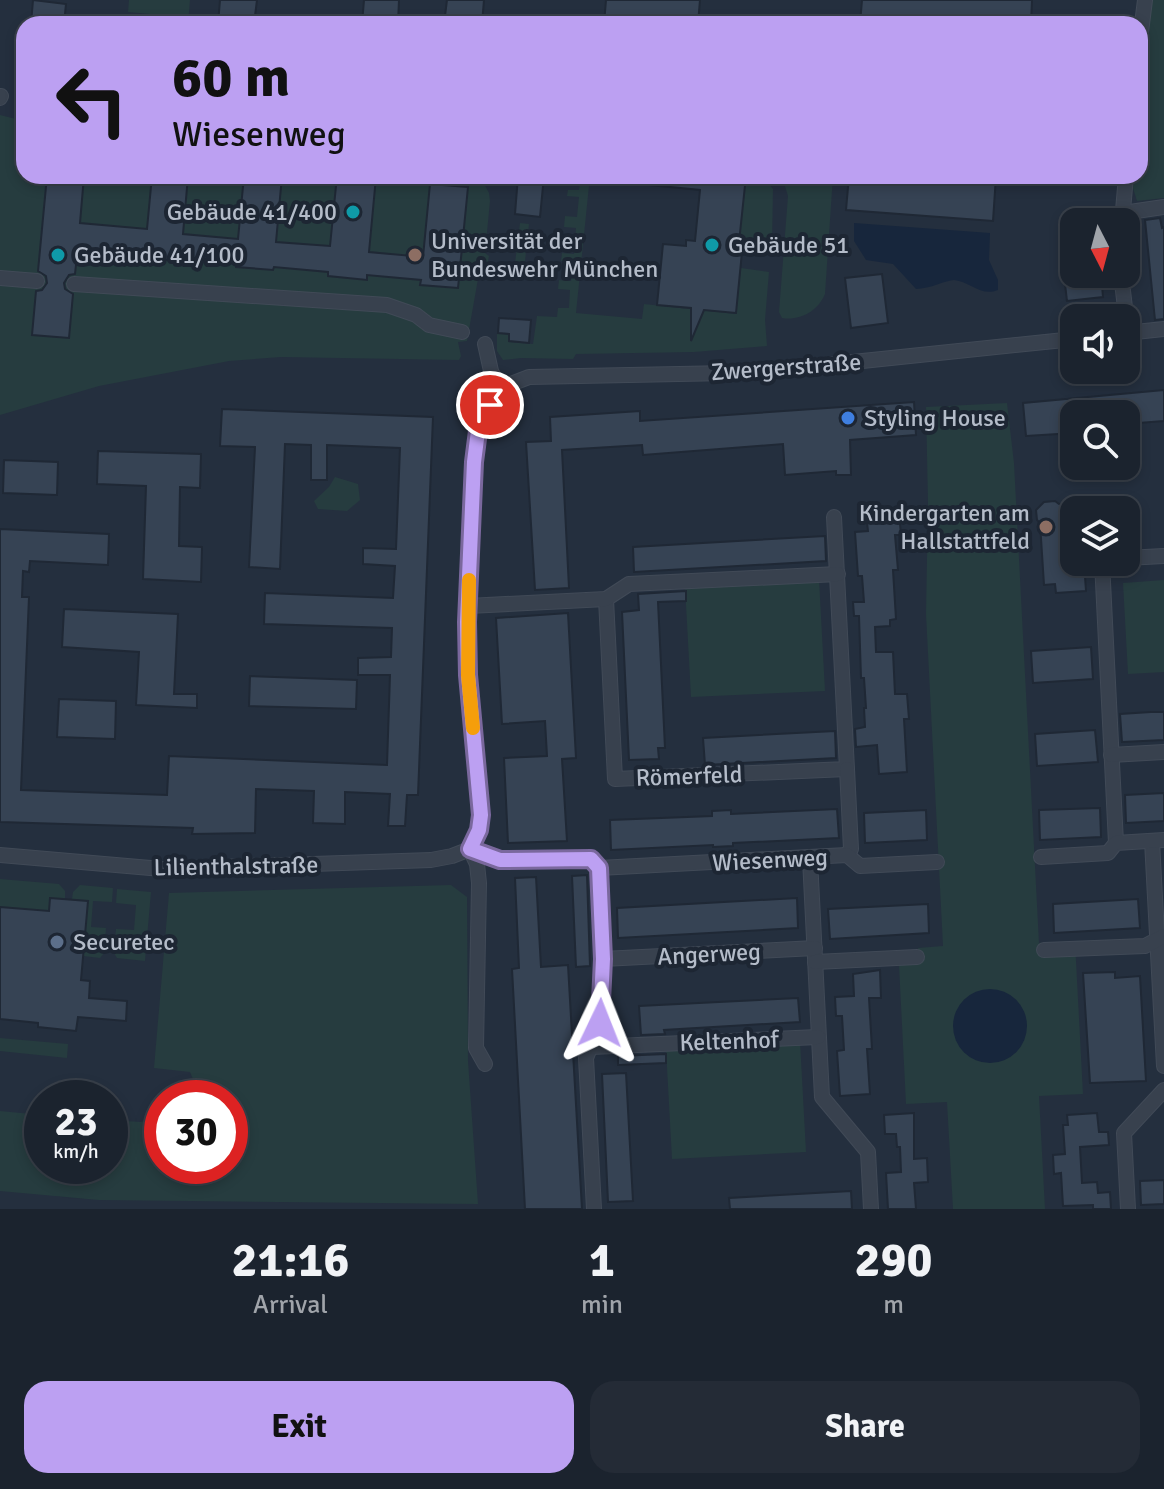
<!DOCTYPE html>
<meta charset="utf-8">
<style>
:root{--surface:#1b232e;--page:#242b36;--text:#f1f3f6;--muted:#a0a4aa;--line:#39404a;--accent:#bca0f2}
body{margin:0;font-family:Signika,sans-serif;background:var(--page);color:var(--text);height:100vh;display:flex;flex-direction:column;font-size:30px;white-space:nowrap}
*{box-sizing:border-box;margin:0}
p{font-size:26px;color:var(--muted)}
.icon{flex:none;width:44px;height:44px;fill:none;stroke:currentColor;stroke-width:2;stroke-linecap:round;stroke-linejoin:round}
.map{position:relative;height:1209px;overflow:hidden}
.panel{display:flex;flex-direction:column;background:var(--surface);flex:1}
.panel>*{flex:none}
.banner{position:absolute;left:16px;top:16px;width:1132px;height:168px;border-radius:24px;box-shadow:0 4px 12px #0003,0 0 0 2px var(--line);background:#bca0f2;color:#111;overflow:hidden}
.needle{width:52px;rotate:174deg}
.tools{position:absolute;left:1060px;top:208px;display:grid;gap:16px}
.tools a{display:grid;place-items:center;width:80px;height:80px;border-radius:16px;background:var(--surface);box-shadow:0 4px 12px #0003,0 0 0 2px var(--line);font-size:40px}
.speed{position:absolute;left:24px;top:1080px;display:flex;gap:16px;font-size:40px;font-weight:700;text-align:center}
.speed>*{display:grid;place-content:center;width:104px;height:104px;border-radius:50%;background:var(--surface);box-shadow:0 4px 12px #0003,0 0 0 2px var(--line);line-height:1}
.speed small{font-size:20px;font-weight:400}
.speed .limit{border:12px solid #d22;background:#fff;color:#111}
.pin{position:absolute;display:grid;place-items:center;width:68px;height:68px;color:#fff;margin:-34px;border:4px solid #fff;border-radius:50%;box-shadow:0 2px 8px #0007}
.me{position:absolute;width:88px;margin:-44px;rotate:2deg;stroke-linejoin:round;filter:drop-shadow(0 0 6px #0008)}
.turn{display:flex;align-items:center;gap:28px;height:168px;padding:0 24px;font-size:36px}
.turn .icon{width:104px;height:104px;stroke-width:2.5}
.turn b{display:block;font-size:56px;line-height:68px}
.eta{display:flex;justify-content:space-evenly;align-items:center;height:136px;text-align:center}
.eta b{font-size:48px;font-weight:800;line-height:56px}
.action{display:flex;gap:16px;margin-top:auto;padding:16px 24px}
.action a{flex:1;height:92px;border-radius:24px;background:var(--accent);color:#111;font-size:32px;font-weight:800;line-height:92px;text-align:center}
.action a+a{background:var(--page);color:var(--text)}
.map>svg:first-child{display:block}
</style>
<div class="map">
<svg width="1164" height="1209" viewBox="0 0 1164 1209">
<rect width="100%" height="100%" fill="#242f3e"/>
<g fill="#263c3f">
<path d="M129 0H190L188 24H164L161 15 128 12Z"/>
<path d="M1151 0H1164V198L1137 201 1133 188 1134 176H1140V116Z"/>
<path d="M0 115 24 121V176H480L489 193 490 201 485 253 489 256 485 277 478 279 467 341 458 342 461 356 459 360 281 357 229 361 99 386 0 415Z"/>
<path d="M581 176H590L576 313 642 319 644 304 736 314 741 268 769 272 765 320 767 346 694 352 576 354 573 359 521 358 503 360 497 351V333L508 334V342L533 344 537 316 557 317 558 308H569L570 290 558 289 559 280 571 281 573 262 561 261 562 253 574 254 576 228 564 227 565 216 577 217 579 197 567 196 568 190H579Z"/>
<path d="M746 176H762L773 189 772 244 769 250 761 254 738 251Z"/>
<path d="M782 176H833L825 294C818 311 800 321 782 318L779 312 788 196Z"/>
<path d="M520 223 529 224 523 280 513 279Z"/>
<path d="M1007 403 1014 463 1039 943 1075 942 1083 1094 1039 1096 1045 1209H953L947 1102 906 1104 899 965 919 964 918 948 943 946 926 614 928 503 926 407Z"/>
<path d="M335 477 358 484 360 500 347 511 318 509 314 501 329 487Z"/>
<path d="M819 579 825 691 691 697 685 586Z"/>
<path d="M1164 580V672L1128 674 1123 583Z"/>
<path d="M0 879 59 884 65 891V899L50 898 49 911 0 907Z"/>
<path d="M80 885 113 888 112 902 93 901 91 927 106 928 104 953 100 958 83 956 88 901 72 899 73 892Z"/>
<path d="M451 885 467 897 468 1061 478 1204 99 1200 0 1191V1111L42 1115V1166H110V1120L141 1122 162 1112V1166H230V1098H194L195 1084 190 1072 154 1068 169 893Z"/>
<path d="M117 889 151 892 145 961 117 958 114 953 116 929 134 930 136 905 116 903Z"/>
<path d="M0 1038 68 1044 67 1058 0 1051Z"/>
<path d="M800 1041 806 1152 672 1159 666 1049Z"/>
</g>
<g fill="#17263c">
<path d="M854 223 990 233 989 260 998 280V290C981 297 971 282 954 280 946 280 930 289 916 289L893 264 866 260 854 241Z"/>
<circle cx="990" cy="1026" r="37"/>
</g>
<g fill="#364354" stroke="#1f2835" stroke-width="2">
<path d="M33 0 66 4 64 24H31Z"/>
<path d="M220 0H257L254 24H218Z"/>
<path d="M364 0H399L398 24H362Z"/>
<path d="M447 0H484L482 24H444Z"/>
<path d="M606 0H700L698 24H604Z"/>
<path d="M862 0H1032L1031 24H860Z"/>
<path d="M47 176H84L80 223 147 229 152 176H188L183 234 238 239 244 176H282L276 242 330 246 337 176 376 177 369 252 423 257 430 184 468 187 458 288 420 285 421 280 367 275V280L328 276V272L274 267 273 270 236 267V263L181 257 180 261 144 258V253L78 247 75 274 69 275 64 283 65 289 73 294 69 338 32 335 36 291 42 290 47 283 46 276 38 271Z"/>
<path d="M518 176H544L540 217 515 214Z"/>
<path d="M650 176H746L738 252H742L736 313 704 310 691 341V308L657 305 663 244 686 246V240L695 241 700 190 650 185Z"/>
<path d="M849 176H996L993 221 846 210Z"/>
<path d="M1160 218 1162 228 1164 227V319L1155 320 1145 220Z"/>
<path d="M1074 239V274H1101L1103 297 1067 301 1060 241Z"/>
<path d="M882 274 888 323 851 328 845 278Z"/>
<path d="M499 318 531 320 529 343 509 341V334L498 333Z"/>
<path d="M1164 390V421L1126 424V414H1074V433L1026 436 1023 403Z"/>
<path d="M914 402 916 435 850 440 851 475H836V471L785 475 783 444 643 455 642 445 562 450 569 588 535 590 526 442 551 441 550 417 640 411V421Z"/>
<path d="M222 409 433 417 418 795H407L405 826H388L390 794 345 792V824L313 823 314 791 256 789 255 833 192 834 193 828 0 822V529L109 534 108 565 30 561 29 572 23 571 22 597H29L21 790 167 795 169 756 387 765 390 675H358V658L391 657 392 628 264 624 265 593 393 598 395 566 363 564V548L396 549 400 448 327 445V480H311V445L285 444 280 569 249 567 255 447 220 446Z"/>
<path d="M98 451 201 454 200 488 180 487 179 546 202 547 201 582 143 579 146 486 97 484Z"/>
<path d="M4 460 58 462 57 495 3 493Z"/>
<path d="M1055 501 1059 504 1074 503V562H1084L1086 591 1056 593 1055 584 1044 585 1040 523 1037 520 1036 510 1044 502Z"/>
<path d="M899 512 901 535H895L898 570H893L896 619 890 620V626L875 627 876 652H893L895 694H907L909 719H904L907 772 879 774 877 745 856 747 855 729 865 727 864 708H866L864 678H861L859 616H854L853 602H864L862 576H858L855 532 868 531 866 514Z"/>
<path d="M825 536 826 561 634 572 633 547Z"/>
<path d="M686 591V601L658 602 665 748H658L659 759 629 760 622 612 639 610 638 594Z"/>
<path d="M64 609 178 614 174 694H197V708L136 705 139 652 62 647Z"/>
<path d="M568 613 576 758 562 759 567 841 508 843 504 758 547 756 545 721 502 724 496 618Z"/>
<path d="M1091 647 1093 679 1033 683 1031 651Z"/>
<path d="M250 676 357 680 356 709 249 706Z"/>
<path d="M59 699 116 701 115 739 57 737Z"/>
<path d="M1151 712H1164V740L1122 742 1120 714Z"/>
<path d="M1095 730 1098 762 1037 766 1035 734Z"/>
<path d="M835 731 836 758 705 765 703 738Z"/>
<path d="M1164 793V821L1126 823 1125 795Z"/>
<path d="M1100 808 1101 837 1040 840 1039 810Z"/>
<path d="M837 809 839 838 733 843V846L713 847V845L611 850 610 820 712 816V811L731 810V814Z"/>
<path d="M926 810 927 840 865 843 864 813Z"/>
<path d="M587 875 590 966 576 967 572 876Z"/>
<path d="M536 877 541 967 568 965 582 1209H525L512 969 519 968 515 878Z"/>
<path d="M50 898 88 901 81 980 90 981 89 998 127 1001 126 1021 78 1017 76 1031 38 1027V1023L0 1019V907L49 911Z"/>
<path d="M797 898 798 928 618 938 617 908Z"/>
<path d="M1138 899 1140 928 1054 933 1053 904Z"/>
<path d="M928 904 929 933 830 939 828 909Z"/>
<path d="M880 970 881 998H869L872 1049H867L870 1094 840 1096 837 1051 844 1050 842 1016H836L835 997 854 996 853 974Z"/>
<path d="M1115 972V978L1140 976 1146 1081 1090 1083 1083 973Z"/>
<path d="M798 998 800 1022 664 1030 665 1034 641 1035 639 1006Z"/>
<path d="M666 1054V1063L618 1065V1056Z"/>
<path d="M626 1073 633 1201 608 1202 602 1074Z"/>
<path d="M914 1113V1159L927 1158 928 1182 914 1183 916 1209H888L886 1173 901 1172 900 1147H897L896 1134H885L884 1115Z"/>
<path d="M1097 1113 1099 1132H1108L1109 1145 1080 1147 1082 1183 1097 1182 1098 1193 1110 1192 1111 1209H1093V1205L1063 1206 1061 1173 1054 1174 1053 1155 1065 1154 1063 1125H1068L1067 1115Z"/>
<path d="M1164 1180V1204L1141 1205 1140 1181Z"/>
<path d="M851 1191 852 1209H730L729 1198Z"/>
</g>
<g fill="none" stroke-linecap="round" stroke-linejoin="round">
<defs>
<g id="minor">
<path d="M1140 40 1145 0"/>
<path d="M0 98 1 96"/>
<path d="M1123 213 1164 207"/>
<path d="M1122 222 1126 176"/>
<path d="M1121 274 1128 333"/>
<path d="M0 278 37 281"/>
<path d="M74 284 387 305 416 315 429 325 462 332"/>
<path d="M1126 333 1164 329"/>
<path d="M485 344 491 371 500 392"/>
<path d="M1126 558 1164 556"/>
<path d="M1102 562 1116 843"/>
<path d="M606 599 615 779 847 769 834 517"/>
<path d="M468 606 606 599 629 584 838 574"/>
<path d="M1111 755 1164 752"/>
<path d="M1152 841 1164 1066"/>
<path d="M470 849 479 830 481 815 468 675 467 622 474 462 478 431 490 405 508 385 529 377 729 373 805 367 1074 339"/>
<path d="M470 849 510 861 591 859 599 868 603 959 600 1023 586 1058 594 1209"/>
<path d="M470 849 477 864 479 883 476 1048 485 1064"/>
<path d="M0 855 162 869 431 860 452 856 470 849"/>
<path d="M847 855 851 849 847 769"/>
<path d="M1041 857 1108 853 1116 843 1164 840"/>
<path d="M810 859 822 1097 868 1152 871 1209"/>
<path d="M599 868 847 855 860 866 937 862"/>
<path d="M1044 950 1145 946 1164 936"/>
<path d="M603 959 815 948"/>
<path d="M815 962 917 957"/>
<path d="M592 1047 818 1037"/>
<path d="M1128 1209 1124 1133 1164 1090"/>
</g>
</defs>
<use href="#minor" stroke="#414a57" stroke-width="16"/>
<use href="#minor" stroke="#38414e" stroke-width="14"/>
</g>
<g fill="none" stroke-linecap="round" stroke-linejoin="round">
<defs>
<path id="route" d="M490 405 478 431 474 462 467 622 468 675 481 815 479 830 470 849 500 860 591 859 599 868 603 959 600 1023"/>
</defs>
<use href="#route" stroke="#7a689d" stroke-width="20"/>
<use href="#route" stroke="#bca0f2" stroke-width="14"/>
<path stroke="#f59e0b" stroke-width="14" d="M469 580 468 675 473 728"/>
</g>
<g fill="#0f9aa8" stroke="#1d2633" stroke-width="3">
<circle cx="353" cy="212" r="8"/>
<circle cx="712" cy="245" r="8"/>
<circle cx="58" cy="255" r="8"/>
</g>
<g fill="#8d6e63" stroke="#1d2633" stroke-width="3">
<circle cx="415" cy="255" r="8"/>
<circle cx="1046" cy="527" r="8"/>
</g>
<circle fill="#3f7fe0" stroke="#1d2633" stroke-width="3" cx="848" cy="418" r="8"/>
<circle fill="#5c6f8a" stroke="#1d2633" stroke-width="3" cx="57" cy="942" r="8"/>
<g text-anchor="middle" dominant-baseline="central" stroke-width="8" stroke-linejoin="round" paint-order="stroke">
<g font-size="24" fill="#b4bcc9" stroke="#1d2633" text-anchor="start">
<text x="337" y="212" text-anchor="end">Gebäude 41/400</text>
<text x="431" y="241">Universität der<tspan x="431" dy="28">Bundeswehr München</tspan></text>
<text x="728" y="245">Gebäude 51</text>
<text x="74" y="255">Gebäude 41/100</text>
<text x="864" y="418">Styling House</text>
<text x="1030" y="513" text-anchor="end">Kindergarten am<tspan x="1030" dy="28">Hallstattfeld</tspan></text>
<text x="73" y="942">Securetec</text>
</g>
<g font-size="24" fill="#b4bcc9" stroke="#1d2633">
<text transform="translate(786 367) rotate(-4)">Zwergerstraße</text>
<text transform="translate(689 776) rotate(-2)">Römerfeld</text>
<text transform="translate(770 860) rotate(-3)">Wiesenweg</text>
<text transform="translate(236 866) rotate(-1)">Lilienthalstraße</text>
<text transform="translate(709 954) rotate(-3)">Angerweg</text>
<text transform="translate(729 1041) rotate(-2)">Keltenhof</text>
</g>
</g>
</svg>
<div class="tools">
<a><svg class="needle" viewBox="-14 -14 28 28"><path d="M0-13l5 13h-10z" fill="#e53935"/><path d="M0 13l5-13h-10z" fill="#a0a4aa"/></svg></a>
<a><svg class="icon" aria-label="sound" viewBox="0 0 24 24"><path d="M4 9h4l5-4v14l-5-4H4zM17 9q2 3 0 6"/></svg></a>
<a><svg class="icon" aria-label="search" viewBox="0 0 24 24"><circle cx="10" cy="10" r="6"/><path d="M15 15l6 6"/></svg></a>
<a><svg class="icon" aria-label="layers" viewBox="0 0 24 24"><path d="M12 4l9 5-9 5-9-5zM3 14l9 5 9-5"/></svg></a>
</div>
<div class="speed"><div>23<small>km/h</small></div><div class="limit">30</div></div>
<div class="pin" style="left:490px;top:405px;background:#d93025"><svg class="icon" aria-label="arrive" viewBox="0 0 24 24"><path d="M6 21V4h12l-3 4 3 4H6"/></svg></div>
<svg class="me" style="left:600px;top:1023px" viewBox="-20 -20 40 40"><path d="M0-17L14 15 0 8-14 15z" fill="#bca0f2" stroke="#fff" stroke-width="4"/></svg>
<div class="banner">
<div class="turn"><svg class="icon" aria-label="left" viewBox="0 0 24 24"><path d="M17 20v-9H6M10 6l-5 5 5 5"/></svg><div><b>60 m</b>Wiesenweg</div></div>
</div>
</div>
<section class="panel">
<div class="eta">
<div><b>21:16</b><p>Arrival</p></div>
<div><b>1</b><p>min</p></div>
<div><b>290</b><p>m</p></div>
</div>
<div class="action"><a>Exit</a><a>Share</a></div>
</section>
